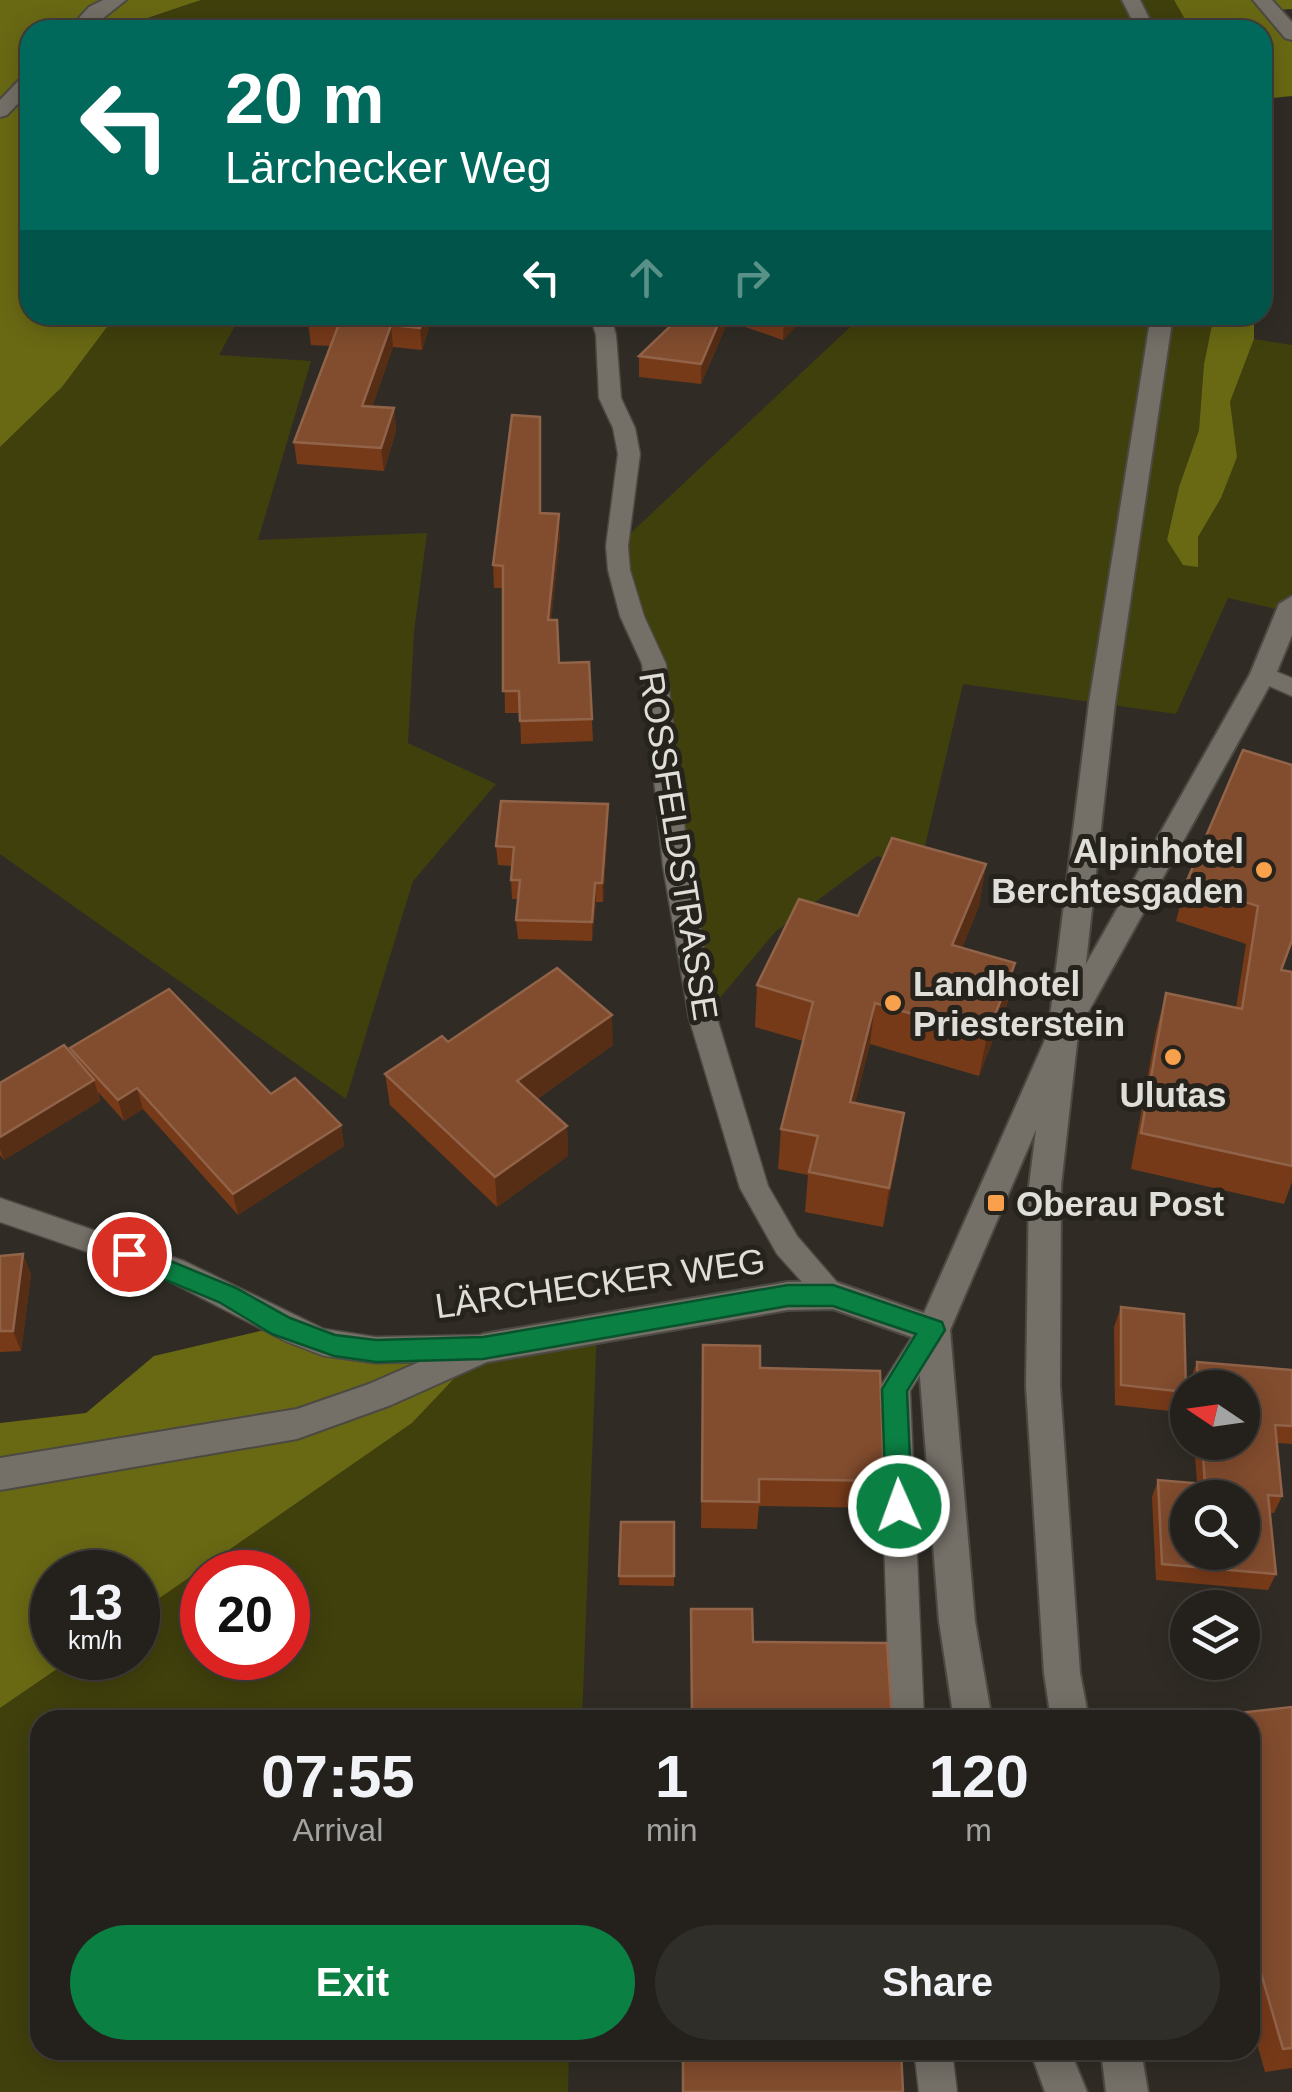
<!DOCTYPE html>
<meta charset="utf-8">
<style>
:root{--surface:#24211c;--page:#302e29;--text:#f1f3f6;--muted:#a3a3a3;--line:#413e3b;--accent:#0b8043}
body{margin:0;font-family:Helvetica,sans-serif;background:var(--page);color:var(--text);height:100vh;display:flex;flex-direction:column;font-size:38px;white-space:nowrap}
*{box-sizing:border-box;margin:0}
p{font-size:32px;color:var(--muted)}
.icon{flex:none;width:55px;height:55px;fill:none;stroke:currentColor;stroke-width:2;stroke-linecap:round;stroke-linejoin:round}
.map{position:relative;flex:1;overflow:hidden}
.panel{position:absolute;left:30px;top:1710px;width:1230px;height:350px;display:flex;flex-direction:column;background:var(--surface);border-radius:30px;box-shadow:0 5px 25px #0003,0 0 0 2px var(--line)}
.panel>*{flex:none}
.guide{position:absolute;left:20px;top:20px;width:1252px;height:305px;border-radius:30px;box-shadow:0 5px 25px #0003,0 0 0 2px var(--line);background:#00695c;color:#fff;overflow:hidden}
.needle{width:65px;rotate:283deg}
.tools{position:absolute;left:1170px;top:1370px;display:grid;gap:20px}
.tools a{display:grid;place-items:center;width:90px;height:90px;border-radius:50%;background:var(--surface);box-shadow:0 5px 25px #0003,0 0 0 2px var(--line);font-size:50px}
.speed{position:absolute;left:30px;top:1550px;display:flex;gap:20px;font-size:50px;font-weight:700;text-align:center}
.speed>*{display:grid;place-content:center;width:130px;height:130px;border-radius:50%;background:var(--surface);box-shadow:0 5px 25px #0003,0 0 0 2px var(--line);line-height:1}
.speed small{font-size:25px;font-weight:400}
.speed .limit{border:15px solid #d22;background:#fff;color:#111}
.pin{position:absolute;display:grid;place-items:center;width:85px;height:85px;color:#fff;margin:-42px;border:5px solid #fff;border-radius:50%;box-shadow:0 2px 10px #0007}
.me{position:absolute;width:110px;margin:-55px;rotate:358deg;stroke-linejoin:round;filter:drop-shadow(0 0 8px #0008)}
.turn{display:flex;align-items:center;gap:35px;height:210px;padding:0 40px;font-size:45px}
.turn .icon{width:130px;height:130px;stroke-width:2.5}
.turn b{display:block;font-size:70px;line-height:85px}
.lanes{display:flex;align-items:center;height:95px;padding:0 40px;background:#0003;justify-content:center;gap:50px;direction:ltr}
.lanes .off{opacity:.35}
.eta{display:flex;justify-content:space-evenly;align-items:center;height:170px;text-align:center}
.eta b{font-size:60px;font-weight:800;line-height:70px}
.primary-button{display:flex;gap:20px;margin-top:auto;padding:20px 40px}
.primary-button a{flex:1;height:115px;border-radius:60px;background:var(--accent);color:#fff;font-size:40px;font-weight:800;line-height:115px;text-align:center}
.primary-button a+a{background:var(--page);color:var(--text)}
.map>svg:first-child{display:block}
</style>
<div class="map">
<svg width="1292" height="2092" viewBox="0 0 1292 2092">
<rect width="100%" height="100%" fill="#302c25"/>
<g fill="#40400d" fill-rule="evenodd">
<path d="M201 0H1174L1191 30H149L147 19Z"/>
<path d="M116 315H241L219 355 311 361 258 540 427 533 414 632 408 743 496 784 413 881 346 1099 0 854V447L62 387Z"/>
<path d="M863 315H1214L1204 364 1199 430 1179 487 1167 540 1197 567 1198 537 1221 498 1236 457 1230 402 1254 339 1292 345V604L1289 612 1228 598 1176 714 963 684 920 867 877 856 775 932 703 1018 664 730 617 546Z"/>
<path d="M597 1326 582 1720H40V2050H569L568 2092H0V1708L73 1658H138V1613L412 1423 483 1348ZM202 1572H288V1658H202Z"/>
</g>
<g fill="#696914">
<path d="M0 0H201L148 18 149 30H30V315H116L62 387 0 447Z"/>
<path d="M1174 0H1292V9L1272 10 1292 34V96L1263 99 1262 30H1191Z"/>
<path d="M1214 315H1254V339L1230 402 1237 457 1221 498 1198 537V567L1183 565 1167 540 1179 487 1199 430 1204 364Z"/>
<path d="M281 1326 334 1345 483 1348 412 1423 138 1613V1572H52V1658H73L0 1708V1423L86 1413 154 1356Z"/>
</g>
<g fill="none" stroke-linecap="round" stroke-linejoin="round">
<defs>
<g id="lane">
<path d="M590 315H610L616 335 621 398 635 428 640 454 628 546 630 570 644 616 666 664 689 866 717 1018 768 1186 797 1236 848 1295 844 1304 833 1308 822 1304 777 1254 740 1188 689 1018 663 866 642 664 620 616 608 570 606 546 618 454 613 428 599 398 596 335Z"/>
<path d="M1263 666 1292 678V696L1255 680 1251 674Z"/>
<path d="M0 1198 184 1261 324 1329 375 1337 483 1335 494 1339 498 1348 494 1357 483 1361 375 1363 324 1356 285 1341 163 1278 0 1222Z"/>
<path d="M933 1317 944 1321 948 1330 910 1391 924 1720H890L879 1389 922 1321Z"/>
<path d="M914 2050H952L957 2092H919Z"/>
</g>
<g id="street">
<path d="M103 0H126L88 30H68L89 7Z"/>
<path d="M1253 0H1272L1292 22V40L1285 38Z"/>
<path d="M30 74V91L7 115 0 117V100L23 76Z"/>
<path d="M1292 596V635L1276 674 1081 1025 950 1330 975 1621 992 1720H954L939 1621 917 1339 833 1309 788 1310 487 1362 391 1405 297 1439 0 1490V1458L297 1409 369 1384 483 1334 788 1282 833 1281 924 1313 1052 1024 1250 674 1279 604Z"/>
<path d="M1030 2050H1070L1087 2092H1045Z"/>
</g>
<g id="secondary">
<path d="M1122 0H1140L1155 30H1137Z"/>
<path d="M1151 315H1173L1115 703 1061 1186 1060 1386 1080 1673 1089 1720H1051L1044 1673 1026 1386 1029 1186 1089 703Z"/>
<path d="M1101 2050H1141L1148 2092H1106Z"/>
</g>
</defs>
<use href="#lane" stroke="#4c4943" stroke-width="3"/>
<use href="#street" stroke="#4c4943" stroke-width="4"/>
<use href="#secondary" stroke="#4c4943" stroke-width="4"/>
<use href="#lane" fill="#746f67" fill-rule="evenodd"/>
<use href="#street" fill="#746f67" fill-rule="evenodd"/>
<use href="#secondary" fill="#746f67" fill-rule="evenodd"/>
</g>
<g fill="#773a19">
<path d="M311 315H433L422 350 393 347 372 407 394 408 396 431 384 471 297 464 294 442 331 346 311 345 308 323Z"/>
<path d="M682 315H807L783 340 728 321 701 384 639 377V356Z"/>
<path d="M540 439 541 513 560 536 551 620 559 663 589 662 593 741 521 744 520 713H505L503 588H494L493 565Z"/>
<path d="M1292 765V944L1282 970 1292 972V1182L1284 1204 1131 1169 1156 1031 1166 993 1236 1008 1246 944 1176 921 1186 883Z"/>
<path d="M608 804V823L603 902H596L592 941 518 939 516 920 518 899H512L511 880 512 866 498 865 496 846Z"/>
<path d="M986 864 979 906 962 948 1015 963 1007 1004 979 1076 870 1044 855 1103 904 1113 898 1153 883 1227 805 1212 808 1175 778 1169 781 1129 803 1041 755 1027 757 985 858 916Z"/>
<path d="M448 1042 613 1045 537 1099 567 1126 568 1156 497 1207 390 1105 385 1074Z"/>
<path d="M70 1048 271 1094 341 1125 344 1146 238 1215 143 1109 124 1121 98 1092 100 1101 4 1160 0 1155V1083L72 1054Z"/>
<path d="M23 1254 31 1275 21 1351 0 1352V1256Z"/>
<path d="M1121 1307 1186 1392 1179 1412 1115 1405 1114 1327Z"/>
<path d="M703 1345 760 1368 884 1481 879 1508 759 1506 757 1529 701 1528Z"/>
<path d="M1197 1362 1292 1370V1444L1277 1443 1282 1496 1274 1513H1270L1276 1574 1268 1590 1156 1580 1152 1497 1158 1480 1197 1483 1194 1442H1242V1388H1191L1190 1380Z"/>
<path d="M621 1522H674V1586L619 1585Z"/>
<path d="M691 1609 753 1642 892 1720H691Z"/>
<path d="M1292 1707V2068L1265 2072 1250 2019V1720H1234L1238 1713Z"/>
</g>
<g fill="#562d15">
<path d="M424 315H433L422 350 420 328Z"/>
<path d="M722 315H728V321L701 384V364Z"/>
<path d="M788 315H807L783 340 784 319Z"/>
<path d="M391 325 393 347 365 428 362 406Z"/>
<path d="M394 408 396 431 384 471 381 448Z"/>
<path d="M559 514 560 536 549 643 548 620Z"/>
<path d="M608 804V823L603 902 602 883Z"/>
<path d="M986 864 979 906 946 987 952 945Z"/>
<path d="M595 883 596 902 592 941V922Z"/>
<path d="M1015 963 1007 1004 979 1076 987 1036Z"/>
<path d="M875 1003 870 1044 845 1143 850 1102Z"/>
<path d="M612 1015 613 1045 519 1111 517 1081Z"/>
<path d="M94 1080 100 1101 4 1160 0 1149V1137Z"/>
<path d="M137 1088 143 1109 124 1121 118 1100Z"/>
<path d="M904 1113 898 1153 883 1227 889 1188Z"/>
<path d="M341 1125 344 1146 238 1215 233 1194Z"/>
<path d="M567 1126 568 1156 497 1207 495 1177Z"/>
<path d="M23 1254 31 1275 21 1351 13 1331Z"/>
</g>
<g fill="#824c2e" stroke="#916349" stroke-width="2.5" fill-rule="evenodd">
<path d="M311 315H424L420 328 391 325 362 406 394 408 381 448 294 442 339 324 308 323Z"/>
<path d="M682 315H722L701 364 639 356Z"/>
<path d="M771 315H788L784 319Z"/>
<path d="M512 415 540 417V513L559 514 548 620H557L559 663 589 662 592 719 520 721 519 691H503V566L493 565Z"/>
<path d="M1243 750 1292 765V940L1281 970 1292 972V1166L1141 1133 1166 993 1242 1009 1258 906 1186 883Z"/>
<path d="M501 801 608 804 602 883H595L592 922 516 920 520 880H511L514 847 496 846Z"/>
<path d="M892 838 986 864 952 945 1015 963 987 1036 875 1003 850 1102 904 1113 889 1188 809 1172 818 1136 781 1129 813 1002 757 985 799 899 858 916Z"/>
<path d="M557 968 612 1015 517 1081 567 1126 495 1177 385 1074 442 1036 448 1042Z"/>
<path d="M169 989 271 1094 295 1078 341 1125 233 1194 137 1088 118 1100 70 1048Z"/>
<path d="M64 1045 94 1080 0 1137V1083Z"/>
<path d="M23 1254 13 1331H0V1256Z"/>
<path d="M1121 1307 1184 1314 1186 1392 1121 1385Z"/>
<path d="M703 1345 760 1346V1368L880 1371 884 1481 759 1479V1502L702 1501Z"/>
<path d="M1197 1362 1292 1370V1426L1275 1425 1282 1496 1268 1495 1276 1574 1162 1564 1158 1480 1205 1484 1202 1442H1242V1388H1198ZM1188 1498H1242V1552H1188Z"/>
<path d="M621 1522H674V1576H619Z"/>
<path d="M691 1609H752L753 1642 887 1643 892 1720H692Z"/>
<path d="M1292 1707V2048L1283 2049 1250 1935V1720H1240L1238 1713Z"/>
<path d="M683 2050H901L903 2092H683Z"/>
</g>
<path fill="#0b8043" stroke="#07532c" stroke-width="2.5" d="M129 1244 236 1288 290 1318 335 1335 376 1340 483 1337 788 1285H833L942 1322 945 1330 907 1391 912 1506 908 1515 899 1518 890 1515 886 1506 882 1389 916 1334 833 1306H788L483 1359 376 1362 334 1356 272 1334 219 1302 120 1261 117 1254 120 1247Z"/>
<g fill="#f8a04b" stroke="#26231c" stroke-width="4">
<circle cx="1264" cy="870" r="10"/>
<circle cx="893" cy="1003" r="10"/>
<circle cx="1173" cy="1057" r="10"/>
<rect x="986" y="1193" width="20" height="20" rx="5"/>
</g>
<g text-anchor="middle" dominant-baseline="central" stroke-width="10" stroke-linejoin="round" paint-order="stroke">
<g font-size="35" fill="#e0ded9" stroke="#26231c">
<text transform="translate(679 846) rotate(81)">ROSSFELDSTRASSE</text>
<text transform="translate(600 1283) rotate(-8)">LÄRCHECKER WEG</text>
</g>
<g font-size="35" font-weight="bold" fill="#e0ded9" stroke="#26231c" text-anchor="start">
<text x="1244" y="850" text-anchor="end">Alpinhotel<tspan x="1244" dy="40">Berchtesgaden</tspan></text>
<text x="913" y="983">Landhotel<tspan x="913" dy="40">Priesterstein</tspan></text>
<text x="1173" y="1094" text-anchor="middle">Ulutas</text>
<text x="1016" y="1203">Oberau Post</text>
</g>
</g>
</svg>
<div class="tools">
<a><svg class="needle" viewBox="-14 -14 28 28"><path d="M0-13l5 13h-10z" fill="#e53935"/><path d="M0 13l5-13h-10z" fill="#a3a3a3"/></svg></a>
<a><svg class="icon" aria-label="search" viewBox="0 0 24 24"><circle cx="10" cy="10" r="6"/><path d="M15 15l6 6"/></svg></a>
<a><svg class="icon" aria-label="layers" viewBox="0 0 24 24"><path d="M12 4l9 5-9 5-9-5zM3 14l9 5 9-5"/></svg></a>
</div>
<div class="speed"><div>13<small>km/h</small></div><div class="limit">20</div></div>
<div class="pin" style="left:129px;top:1254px;background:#d93025"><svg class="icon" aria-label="arrive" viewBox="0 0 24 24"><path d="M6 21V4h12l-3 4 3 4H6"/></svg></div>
<svg class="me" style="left:899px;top:1506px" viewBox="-20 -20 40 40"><circle r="17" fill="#0b8043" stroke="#fff" stroke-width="3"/><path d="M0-11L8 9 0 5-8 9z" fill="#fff"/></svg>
<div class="guide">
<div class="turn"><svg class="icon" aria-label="left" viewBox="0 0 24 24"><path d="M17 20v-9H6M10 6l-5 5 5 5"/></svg><div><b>20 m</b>Lärchecker Weg</div></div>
<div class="lanes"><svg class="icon" aria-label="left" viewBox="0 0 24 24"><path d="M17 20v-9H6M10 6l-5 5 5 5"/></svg><svg class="icon off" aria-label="ahead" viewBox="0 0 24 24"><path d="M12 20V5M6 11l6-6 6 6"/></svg><svg class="icon off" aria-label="right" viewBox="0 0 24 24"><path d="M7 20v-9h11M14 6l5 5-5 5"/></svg></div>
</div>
<section class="panel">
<div class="eta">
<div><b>07:55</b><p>Arrival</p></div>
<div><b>1</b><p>min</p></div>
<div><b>120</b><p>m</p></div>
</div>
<div class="primary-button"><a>Exit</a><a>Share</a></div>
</section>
</div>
